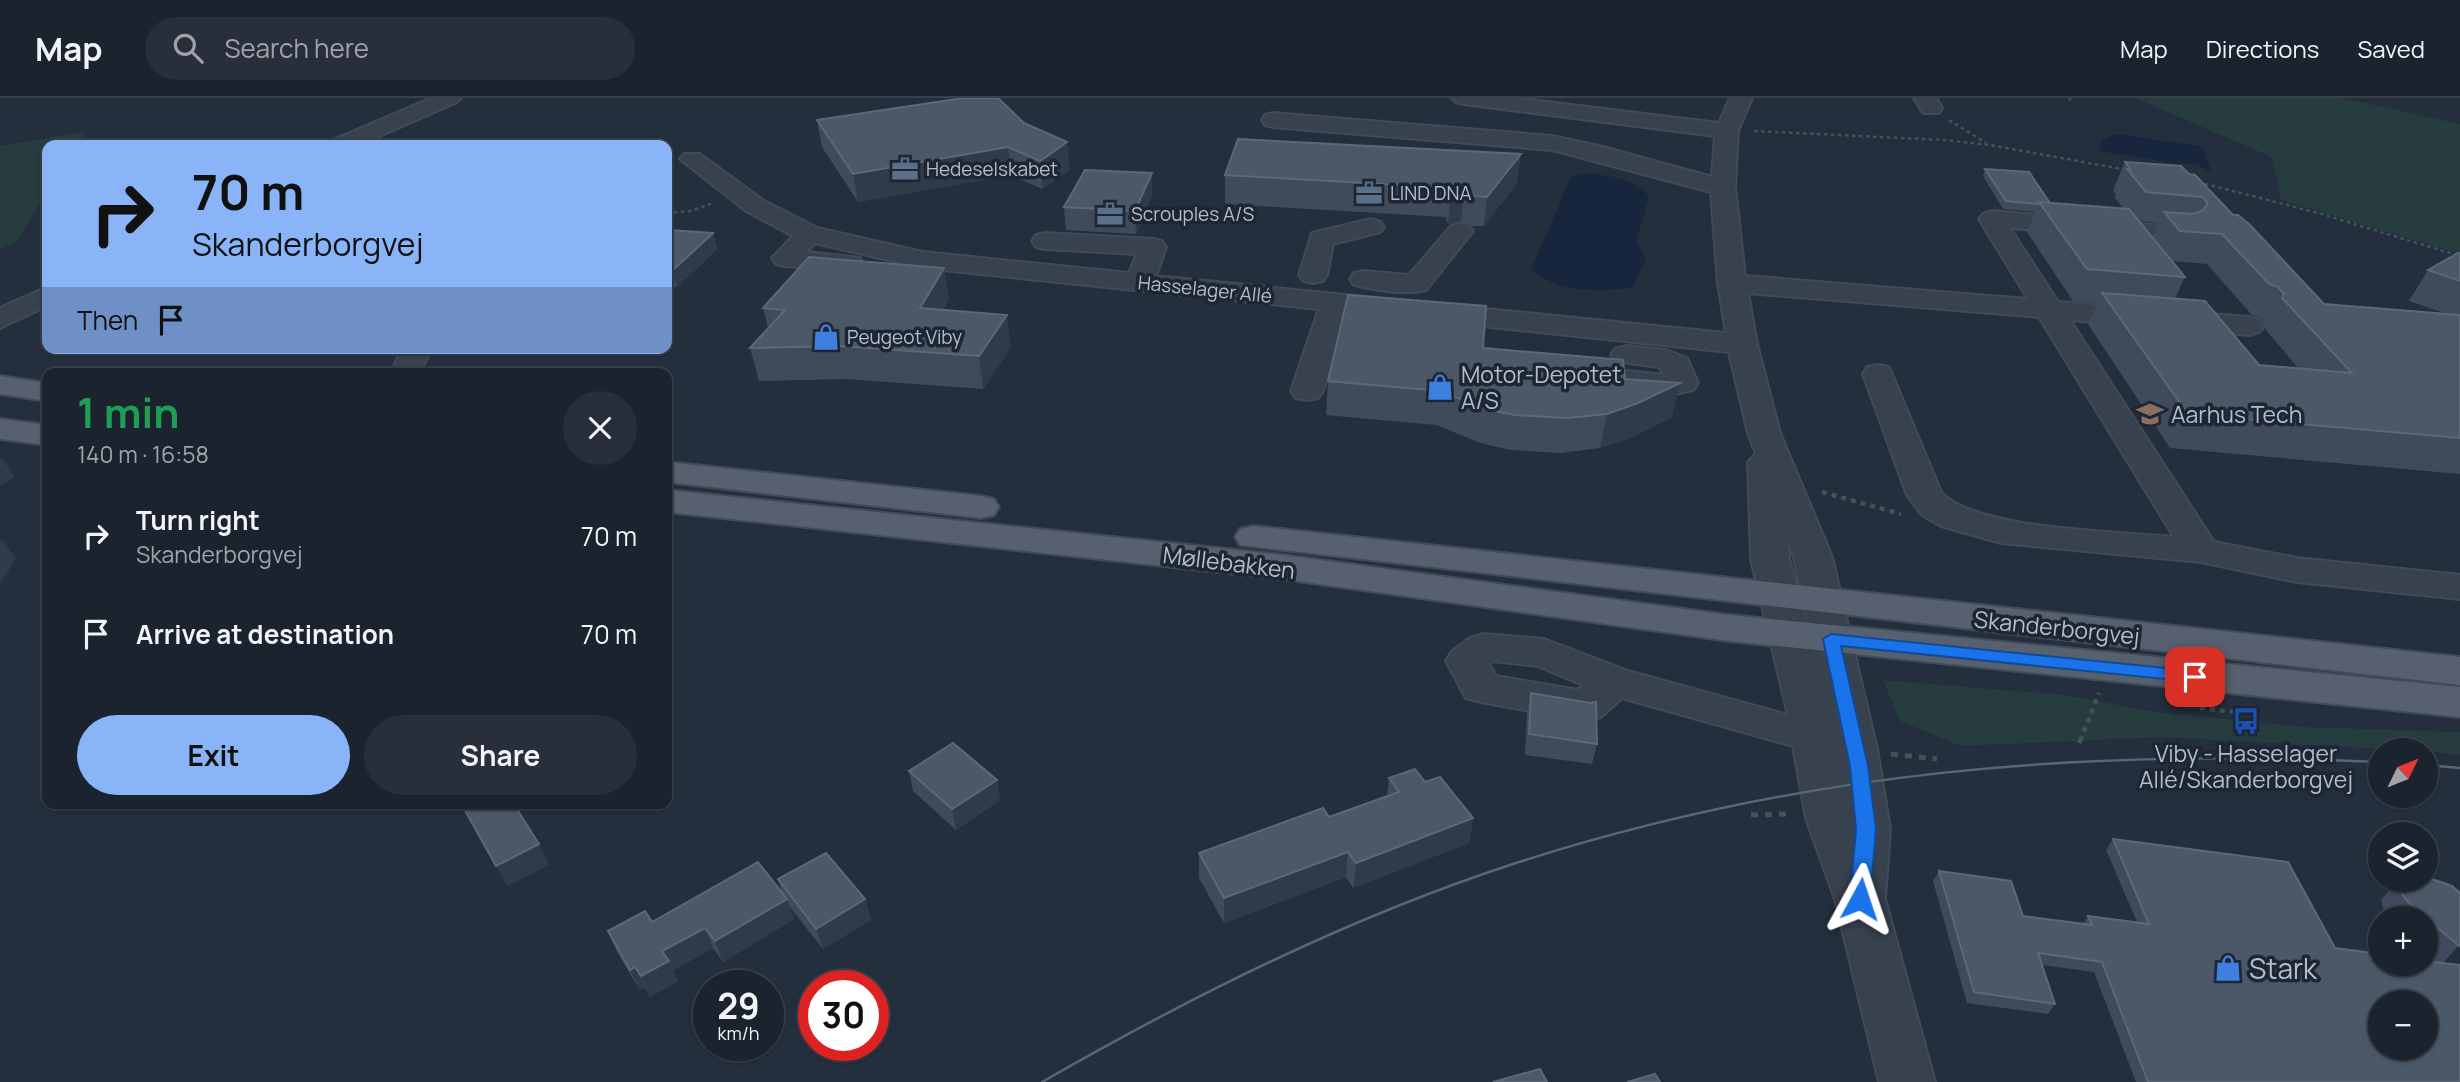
<!DOCTYPE html>
<meta charset="utf-8">
<style>
:root{--surface:#1b232e;--page:#282f3a;--text:#f1f3f6;--muted:#a0a4aa;--line:#39404a;--accent:#8ab4f8}
body{margin:0;font-family:Manrope,sans-serif;background:var(--page);color:var(--text);height:100vh;display:flex;flex-direction:column;font-size:26px;white-space:nowrap}
*{box-sizing:border-box;margin:0}
p{font-size:23px;color:var(--muted)}
.icon{flex:none;width:38px;height:38px;fill:none;stroke:currentColor;stroke-width:2;stroke-linecap:round;stroke-linejoin:round}
.map{position:relative;flex:1;overflow:hidden}
.details{position:absolute;left:42px;top:270px;width:630px;height:441px;display:flex;flex-direction:column;background:var(--surface);border-radius:14px;box-shadow:0 2px 5px #0004,0 0 0 2px var(--line)}
.details>*{flex:none}
.banner{position:absolute;left:42px;top:42px;width:630px;height:214px;border-radius:14px;box-shadow:0 2px 5px #0004,0 0 0 2px var(--line);background:#8ab4f8;color:#111;overflow:hidden}
.needle{width:46px;rotate:47deg}
.tools{position:absolute;left:2368px;top:640px;display:grid;gap:14px}
.tools a{display:grid;place-items:center;width:70px;height:70px;border-radius:50%;background:var(--surface);box-shadow:0 2px 5px #0004,0 0 0 2px var(--line);font-size:35px}
.speed{position:absolute;left:693px;top:872px;display:flex;gap:14px;font-size:35px;font-weight:700;text-align:center}
.speed>*{display:grid;place-content:center;width:91px;height:91px;border-radius:50%;background:var(--surface);box-shadow:0 2px 5px #0004,0 0 0 2px var(--line);line-height:1}
.speed small{font-size:18px;font-weight:400}
.speed .limit{border:10px solid #d22;background:#fff;color:#111}
.pin{position:absolute;display:grid;place-items:center;width:60px;height:60px;color:#fff;margin:-30px;border-radius:14px;box-shadow:0 4px 10px #0006}
.me{position:absolute;width:77px;margin:-38px;rotate:5deg;stroke-linejoin:round;filter:drop-shadow(0 0 5px #0008)}
.turn{display:flex;align-items:center;gap:24px;height:147px;padding:0 35px;font-size:32px}
.turn .icon{width:91px;height:91px;stroke-width:2.5}
.turn b{display:block;font-size:49px;line-height:60px}
.then{display:flex;align-items:center;height:66px;padding:0 35px;background:#0003;gap:14px;font-size:26px}
.round{display:grid;place-items:center;flex:none;width:74px;height:74px;border-radius:37px;background:var(--page)}
.head{display:flex;align-items:center;justify-content:space-between;height:119px;padding:0 35px}
h1{font-size:42px;font-weight:700;line-height:52px;color:#1e9e55}
.action{display:flex;gap:14px;margin-top:auto;padding:14px 35px}
.action a{flex:1;height:80px;border-radius:42px;background:var(--accent);color:#111;font-size:28px;font-weight:700;line-height:80px;text-align:center}
.action a+a{background:var(--page);color:var(--text)}
ul{padding:0;list-style:none}
li{display:flex;align-items:center;gap:21px;height:98px;padding:0 35px}
li div{flex:1}
li b{display:block;font-size:26px}
li em{font-style:normal}
header{display:flex;align-items:center;gap:42px;box-sizing:border-box;height:98px;padding:0 35px;background:var(--surface);border-bottom:2px solid var(--line)}
header strong{font-size:33px}
nav{display:flex;gap:38px;margin-inline-start:auto;font-size:24px}
.search{width:490px;height:63px;background:var(--page);display:flex;align-items:center;gap:18px;box-sizing:border-box;padding:0 24px;border-radius:38px;color:var(--muted);font-size:26px}
.map>svg:first-child{display:block}
</style>
<header>
<strong>Map</strong>
<div class="search"><svg class="icon" aria-label="search" viewBox="0 0 24 24"><circle cx="10" cy="10" r="6"/><path d="M15 15l6 6"/></svg>Search here</div>
<nav><a>Map</a><a>Directions</a><a>Saved</a></nav>
</header>
<div class="map">
<svg width="2460" height="984" viewBox="0 0 2460 984">
<rect width="100%" height="100%" fill="#242f3e"/>
<g fill="#263c3f">
<path d="M2135 0H2342L2460 26V156L2281 102 2272 59Z"/>
<path d="M86 33 77 47H47V94L15 145 0 151V48Z"/>
<path d="M1883 582 2065 597 2155 614 2303 629 2460 634V657L2426 653 2160 639 1961 648 1900 623Z"/>
</g>
<g fill="#17263c">
<path d="M2117 36 2199 48 2204 51 2211 74 2196 66H2178L2099 53 2102 41Z"/>
<path d="M1586 75C1610 78 1632 80 1649 98L1636 144 1646 160 1633 189C1602 195 1556 194 1531 172L1571 79Z"/>
</g>
<g fill="none" stroke-linecap="round" stroke-linejoin="round">
<defs>
<g id="minor">
<path d="M432 0H461L457 4 359 47H330L333 42Z"/>
<path d="M1452 0H1514L1719 25 1730 0H1752L1738 33 1735 89 1745 178 2028 201 1979 121 1983 116 1992 113 2187 130 2191 135 2187 140 2178 143 2010 130 2058 204 2249 219 2259 222 2264 228 2259 234 2249 237 2070 222 2214 444 2297 460 2460 477V501L2297 484 2201 464 2001 445 1941 428 1922 417 1907 397 1863 276 1867 269 1878 267 1889 269 1941 394C1974 432 2122 434 2174 439L2039 219 1748 195 1757 246 1780 335 1832 459 1877 651 1890 731 1885 801 1935 984H1879L1835 801 1806 720 1793 648 1622 600 1601 619 1586 623 1481 604 1466 600 1446 563 1452 553 1470 540 1484 536 1544 541 1628 573 1788 617 1751 461 1748 364 1756 356 1748 335 1729 254 1346 214 1323 293 1318 300 1307 302 1296 300 1291 293 1319 211 923 170 815 145 806 154 860 160 863 166 860 172 850 174 785 168 776 166 772 160 793 138 746 113 680 61 684 56H700L764 103 817 130 923 154 1129 175 1137 156 1045 151 1036 149 1032 143 1036 137 1045 135 1153 141 1162 143 1166 149 1156 178 1726 235 1718 185 1711 94 1552 52 1273 29 1265 27 1262 22 1265 17 1273 15 1552 38 1603 49 1712 79 1715 38 1463 6 1456 4ZM1787 440 1794 459 1810 539 1789 461ZM1493 563 1538 568 1583 587 1578 592 1496 578 1489 566Z"/>
<path d="M1914 0H1936L1942 10 1939 15H1923Z"/>
<path d="M1371 121 1380 124 1384 129 1380 134 1333 146 1327 177 1323 183 1313 185 1303 183 1299 177 1312 135Z"/>
<path d="M1460 125 1469 128 1473 133 1426 192C1405 197 1375 192 1354 187L1350 181 1354 175 1364 173 1409 177 1451 128Z"/>
<path d="M47 189V208L0 230V210Z"/>
<path d="M1626 248 1666 252 1687 260 1698 285 1693 292 1674 296 1617 289 1612 282 1617 275 1628 273 1664 277 1659 269 1615 263 1611 257 1615 251Z"/>
<path d="M402 250H432L420 274H398L394 268Z"/>
</g>
<g id="major">
<path d="M0 278 47 285V303L0 296Z"/>
<path d="M0 321 47 327V347L0 341Z"/>
<path d="M667 364 981 398 994 401 999 409 994 417 981 420 667 384Z"/>
<path d="M667 392 1283 457 1729 517 2460 589V619L1729 543 1283 481 667 414Z"/>
<path d="M1253 428 2460 559V587L1240 447 1235 439 1240 431Z"/>
</g>
</defs>
<use href="#minor" stroke="#414a57" stroke-width="4"/>
<use href="#major" stroke="#414a57" stroke-width="4"/>
<g stroke="#3f5557" stroke-width="2.5" stroke-dasharray="3.5 3.5" stroke-linecap="butt">
<path d="M2069 0 2071 2"/>
<path d="M1949 22 1986 45"/>
<path d="M1754 33 1944 42 1990 47 2127 72"/>
<path d="M2198 84 2318 115 2460 158"/>
<path d="M667 115 691 113 713 105"/>
</g>
<g stroke="#3f5557" stroke-width="4.5" stroke-dasharray="5 5" stroke-linecap="butt">
<path d="M1822 394 1901 416"/>
<path d="M2200 610 2236 614"/>
<path d="M2080 643 2099 595"/>
</g>
<g stroke="#3f5557" stroke-width="5" stroke-dasharray="7 7" stroke-linecap="butt">
<path d="M2079 645 2081 641"/>
<path d="M1891 656 1937 661"/>
<path d="M1751 717 1790 716"/>
</g>
<use href="#minor" fill="#38414e" fill-rule="evenodd"/>
<use href="#major" fill="#56606e" fill-rule="evenodd"/>
<g stroke="#5a6575" stroke-width="2.5">
<path d="M2426 667 2460 670"/>
<path d="M1042 984C1192 898 1348 820 1513 766 1800 673 2081 650 2380 664"/>
</g>
</g>
<g fill="#3f4b5c" fill-rule="evenodd">
<path d="M963 0 1070 72 1042 91 1011 77 858 104 822 49 817 22Z"/>
<path d="M2125 64 2189 76 2233 117 2324 206 2447 216 2409 203 2428 172 2460 155V376L2170 350 2088 226 2098 205 2073 203 2027 134 2035 114 2003 111 1983 78 1985 71 2050 105 2124 111 2115 100 2116 97 2113 92ZM2139 123 2158 125 2152 139ZM2172 163 2207 166 2252 217 2261 220 2266 228 2265 231 2299 271 2259 267 2175 200 2185 179Z"/>
<path d="M1152 75V97L1136 136 1066 132 1064 109Z"/>
<path d="M1225 77 1517 85 1484 128H1472L1461 123 1448 126 1446 119 1225 106Z"/>
<path d="M667 135H713L717 151 677 189H667Z"/>
<path d="M949 201 943 212 1011 249 983 291 846 281 759 283 750 250 768 230 763 210Z"/>
<path d="M1483 250 1625 281 1672 319 1630 340 1600 350 1560 355 1510 352 1481 345 1436 327 1326 317 1328 283Z"/>
<path d="M1531 595 1597 646 1592 666 1525 657 1527 615Z"/>
<path d="M909 673 1000 702 956 732 913 693Z"/>
<path d="M1389 680 1425 684 1473 720 1469 745 1353 790 1346 779 1224 825 1199 780V755L1329 719 1387 698Z"/>
<path d="M2113 741 2335 850 2435 864 2426 856V821H2388L2385 817 2381 802 2397 782H2426L2460 846 2443 865 2460 984H2136L2094 874 2042 867 2055 906 2048 916 1967 905 1933 783 1939 773 2023 818 2083 826 2088 818 2137 824 2106 752Z"/>
<path d="M778 781 865 801 871 822 823 851 789 808 794 821 723 864 713 850 673 872 678 883 650 899 645 889 640 892 617 854 608 833 782 795Z"/>
</g>
<g fill="#2f3b4b">
<path d="M1067 44 1070 72 1042 91 1040 63Z"/>
<path d="M1008 49 1011 77 858 104 853 76Z"/>
<path d="M1521 56 1517 85 1484 128 1487 99Z"/>
<path d="M1152 75V97L1136 136 1135 113Z"/>
<path d="M1464 93 1461 123 1448 126 1451 97Z"/>
<path d="M713 135 717 151 677 189 672 173Z"/>
<path d="M944 170 949 201 925 242 920 210Z"/>
<path d="M1007 217 1011 249 983 291 979 258Z"/>
<path d="M1680 285 1672 319 1630 340 1600 350 1607 316Z"/>
<path d="M2 360 15 379 0 388V361Z"/>
<path d="M2 441 16 461 0 486V445Z"/>
<path d="M997 682 1000 702 956 732 952 711Z"/>
<path d="M1473 720 1469 745 1353 790 1356 765Z"/>
<path d="M539 746 549 767 507 788 496 768Z"/>
<path d="M1348 754 1346 779 1224 825V800Z"/>
<path d="M787 801 794 821 723 864 715 843Z"/>
<path d="M865 801 871 822 823 851 816 831Z"/>
<path d="M705 830 713 850 673 872 678 883 650 899 641 878 662 853Z"/>
<path d="M635 869 645 889 640 892 630 872Z"/>
</g>
<g fill="#4b5868" stroke="#5c6777" stroke-width="2" fill-rule="evenodd">
<path d="M963 0H998L1024 25 1067 44 1040 63 1008 49 853 76 817 22Z"/>
<path d="M1238 41 1521 56 1487 99 1476 98 1464 93 1451 97 1449 90 1225 77Z"/>
<path d="M2125 64 2181 68 2189 76 2195 77 2233 117H2238L2250 127 2324 206 2460 217V340L2188 316 2102 195 2205 203 2259 267 2352 275 2282 200 2284 196 2278 189 2269 186 2222 136 2180 133 2164 114 2192 116 2202 113 2208 106 2203 99 2146 94 2127 71 2131 72Z"/>
<path d="M1985 71 2029 74 2050 105 2039 104 2038 106 2006 103Z"/>
<path d="M1085 72 1152 75 1135 113 1064 109Z"/>
<path d="M2039 104 2129 111 2185 179 2087 171Z"/>
<path d="M670 132 713 135 672 173 667 172V135Z"/>
<path d="M2458 155H2460V183L2428 172Z"/>
<path d="M809 159 944 170 920 210 1007 217 979 258 840 248 750 250 785 212 763 210Z"/>
<path d="M1348 197 1486 208 1483 250 1623 262 1625 281 1680 285 1638 305 1607 316 1567 320 1515 317 1485 311 1440 293 1328 283Z"/>
<path d="M1531 595 1590 605 1596 604 1597 646 1529 636Z"/>
<path d="M953 645 997 682 952 711 909 673Z"/>
<path d="M1415 671 1425 684 1440 679 1473 720 1356 765 1348 754 1224 800 1199 755 1323 710 1329 719 1399 694 1389 680Z"/>
<path d="M472 705H513L539 746 496 768 463 709Z"/>
<path d="M2113 741 2288 764 2335 850 2380 856V866H2426V863L2460 867V984H2148L2102 864 2038 855 2055 906 1974 894 1939 773 2011 783 2023 818 2092 827 2088 818 2149 826ZM2380 905H2426V950H2380Z"/>
<path d="M826 755 865 801 816 831 778 781Z"/>
<path d="M758 764 787 801 715 843 705 830 662 853 669 863 641 878 635 869 630 872 608 833 645 813 652 824Z"/>
<path d="M2426 779 2452 788 2460 795V846L2459 848 2409 805 2402 796 2399 782H2426Z"/>
<path d="M1540 971 1547 984H1493Z"/>
<path d="M1655 976 1660 984H1627Z"/>
</g>
<path fill="#1a73e8" stroke="#114b97" stroke-width="2" d="M1831 536 2195 573 2204 579 2195 584 1841 548 1868 668 1876 731 1870 801 1867 807 1860 809 1853 807 1850 801 1856 731 1850 668 1823 541Z"/>
<defs>
<symbol id="office-bare" viewBox="-9 -9 18 18"><path d="M-6-3h4V-5.5h4V-3h4V5H-6ZM-1-4.5V-3h2v-1.5ZM-6 0V1H6V0Z" fill="#5c6f8a" stroke="#1d2633" stroke-width="2.5" paint-order="stroke"/></symbol>
<symbol id="shop-bare" viewBox="-9 -9 18 18"><path d="M-5-2.5h2.3a2.7 3.5 0 0 1 5.4 0H5L5.5 6h-11ZM-1.5-2.5h3a1.5 2.3 0 0 0-3 0Z" fill="#3f7fe0" stroke="#1d2633" stroke-width="2.5" paint-order="stroke"/></symbol>
<symbol id="university-bare" viewBox="-9 -9 18 18"><path d="M0-5L7-2L0 1L-7-2ZM-4 1L0 2.5L4 1V4Q0 6-4 4Z" fill="#8d6e63" stroke="#1d2633" stroke-width="2.5" paint-order="stroke"/></symbol>
<symbol id="bus-bare" viewBox="-9 -9 18 18"><path d="M-5-6H5V4H4V6H2V4H-2V6H-4V4H-5ZM-3.5-4V0h7V-4ZM-3.5 1.2v1.5H-2V1.2ZM2 1.2v1.5H3.5V1.2Z" fill="#1a4fb4" stroke="#1d2633" stroke-width="2.5" paint-order="stroke"/></symbol>
</defs>
<g fill-rule="evenodd">
<use href="#office-bare" x="886" y="52" width="38" height="38"/>
<use href="#office-bare" x="1350" y="76" width="38" height="38"/>
<use href="#office-bare" x="1091" y="97" width="38" height="38"/>
<use href="#shop-bare" x="807" y="220" width="38" height="38"/>
<use href="#shop-bare" x="1421" y="270" width="38" height="38"/>
<use href="#university-bare" x="2131" y="297" width="38" height="38"/>
<use href="#bus-bare" x="2227" y="604" width="38" height="38"/>
<use href="#shop-bare" x="2209" y="851" width="38" height="38"/>
</g>
<g text-anchor="middle" dominant-baseline="central" stroke-width="7" stroke-linejoin="round" paint-order="stroke">
<g font-size="19" fill="#b4bcc9" stroke="#1d2633" text-anchor="start">
<text x="926" y="71">Hedeselskabet</text>
<text x="1390" y="95">LIND DNA</text>
<text x="1131" y="116">Scrouples A/S</text>
<text x="847" y="239">Peugeot Viby</text>
</g>
<g font-size="19" fill="#b4bcc9" stroke="#1d2633">
<text transform="translate(1205 191) rotate(6)">Hasselager Allé</text>
</g>
<g font-size="23" fill="#b4bcc9" stroke="#1d2633" text-anchor="start">
<text x="1461" y="276">Motor-Depotet<tspan x="1461" dy="26">A/S</tspan></text>
<text x="2171" y="316">Aarhus Tech</text>
<text x="2246" y="655" text-anchor="middle">Viby - Hasselager<tspan x="2246" dy="26">Allé/Skanderborgvej</tspan></text>
</g>
<g font-size="23" fill="#b4bcc9" stroke="#1d2633">
<text transform="translate(1229 464) rotate(7)">Møllebakken</text>
<text transform="translate(2057 529) rotate(6)">Skanderborgvej</text>
</g>
<g font-size="28" fill="#b4bcc9" stroke="#1d2633" text-anchor="start">
<text x="2249" y="870">Stark</text>
</g>
</g>
</svg>
<div class="tools">
<a><svg class="needle" viewBox="-14 -14 28 28"><path d="M0-13l5 13h-10z" fill="#e53935"/><path d="M0 13l5-13h-10z" fill="#a0a4aa"/></svg></a>
<a><svg class="icon" aria-label="layers" viewBox="0 0 24 24"><path d="M12 4l9 5-9 5-9-5zM3 14l9 5 9-5"/></svg></a>
<a>+</a>
<a>−</a>
</div>
<div class="speed"><div>29<small>km/h</small></div><div class="limit">30</div></div>
<div class="pin" style="left:2195px;top:579px;background:#d93025"><svg class="icon" aria-label="arrive" viewBox="0 0 24 24"><path d="M6 21V4h12l-3 4 3 4H6"/></svg></div>
<svg class="me" style="left:1860px;top:801px" viewBox="-20 -20 40 40"><path d="M0-17L14 15 0 8-14 15z" fill="#1a73e8" stroke="#fff" stroke-width="4"/></svg>
<div class="banner">
<div class="turn"><svg class="icon" aria-label="right" viewBox="0 0 24 24"><path d="M7 20v-9h11M14 6l5 5-5 5"/></svg><div><b>70 m</b>Skanderborgvej</div></div>
<div class="then">Then<svg class="icon" aria-label="arrive" viewBox="0 0 24 24"><path d="M6 21V4h12l-3 4 3 4H6"/></svg></div>
</div>
<section class="details">
<div class="head"><div><h1>1 min</h1><p>140 m · 16:58</p></div><a class="round"><svg class="icon" aria-label="close" viewBox="0 0 24 24"><path d="M6 6l12 12M18 6L6 18"/></svg></a></div>
<ul>
<li><svg class="icon" aria-label="right" viewBox="0 0 24 24"><path d="M7 20v-9h11M14 6l5 5-5 5"/></svg><div><b>Turn right</b><p>Skanderborgvej</p></div><em>70 m</em></li>
<li><svg class="icon" aria-label="arrive" viewBox="0 0 24 24"><path d="M6 21V4h12l-3 4 3 4H6"/></svg><div><b>Arrive at destination</b></div><em>70 m</em></li>
</ul>
<div class="action"><a>Exit</a><a>Share</a></div>
</section>
</div>
